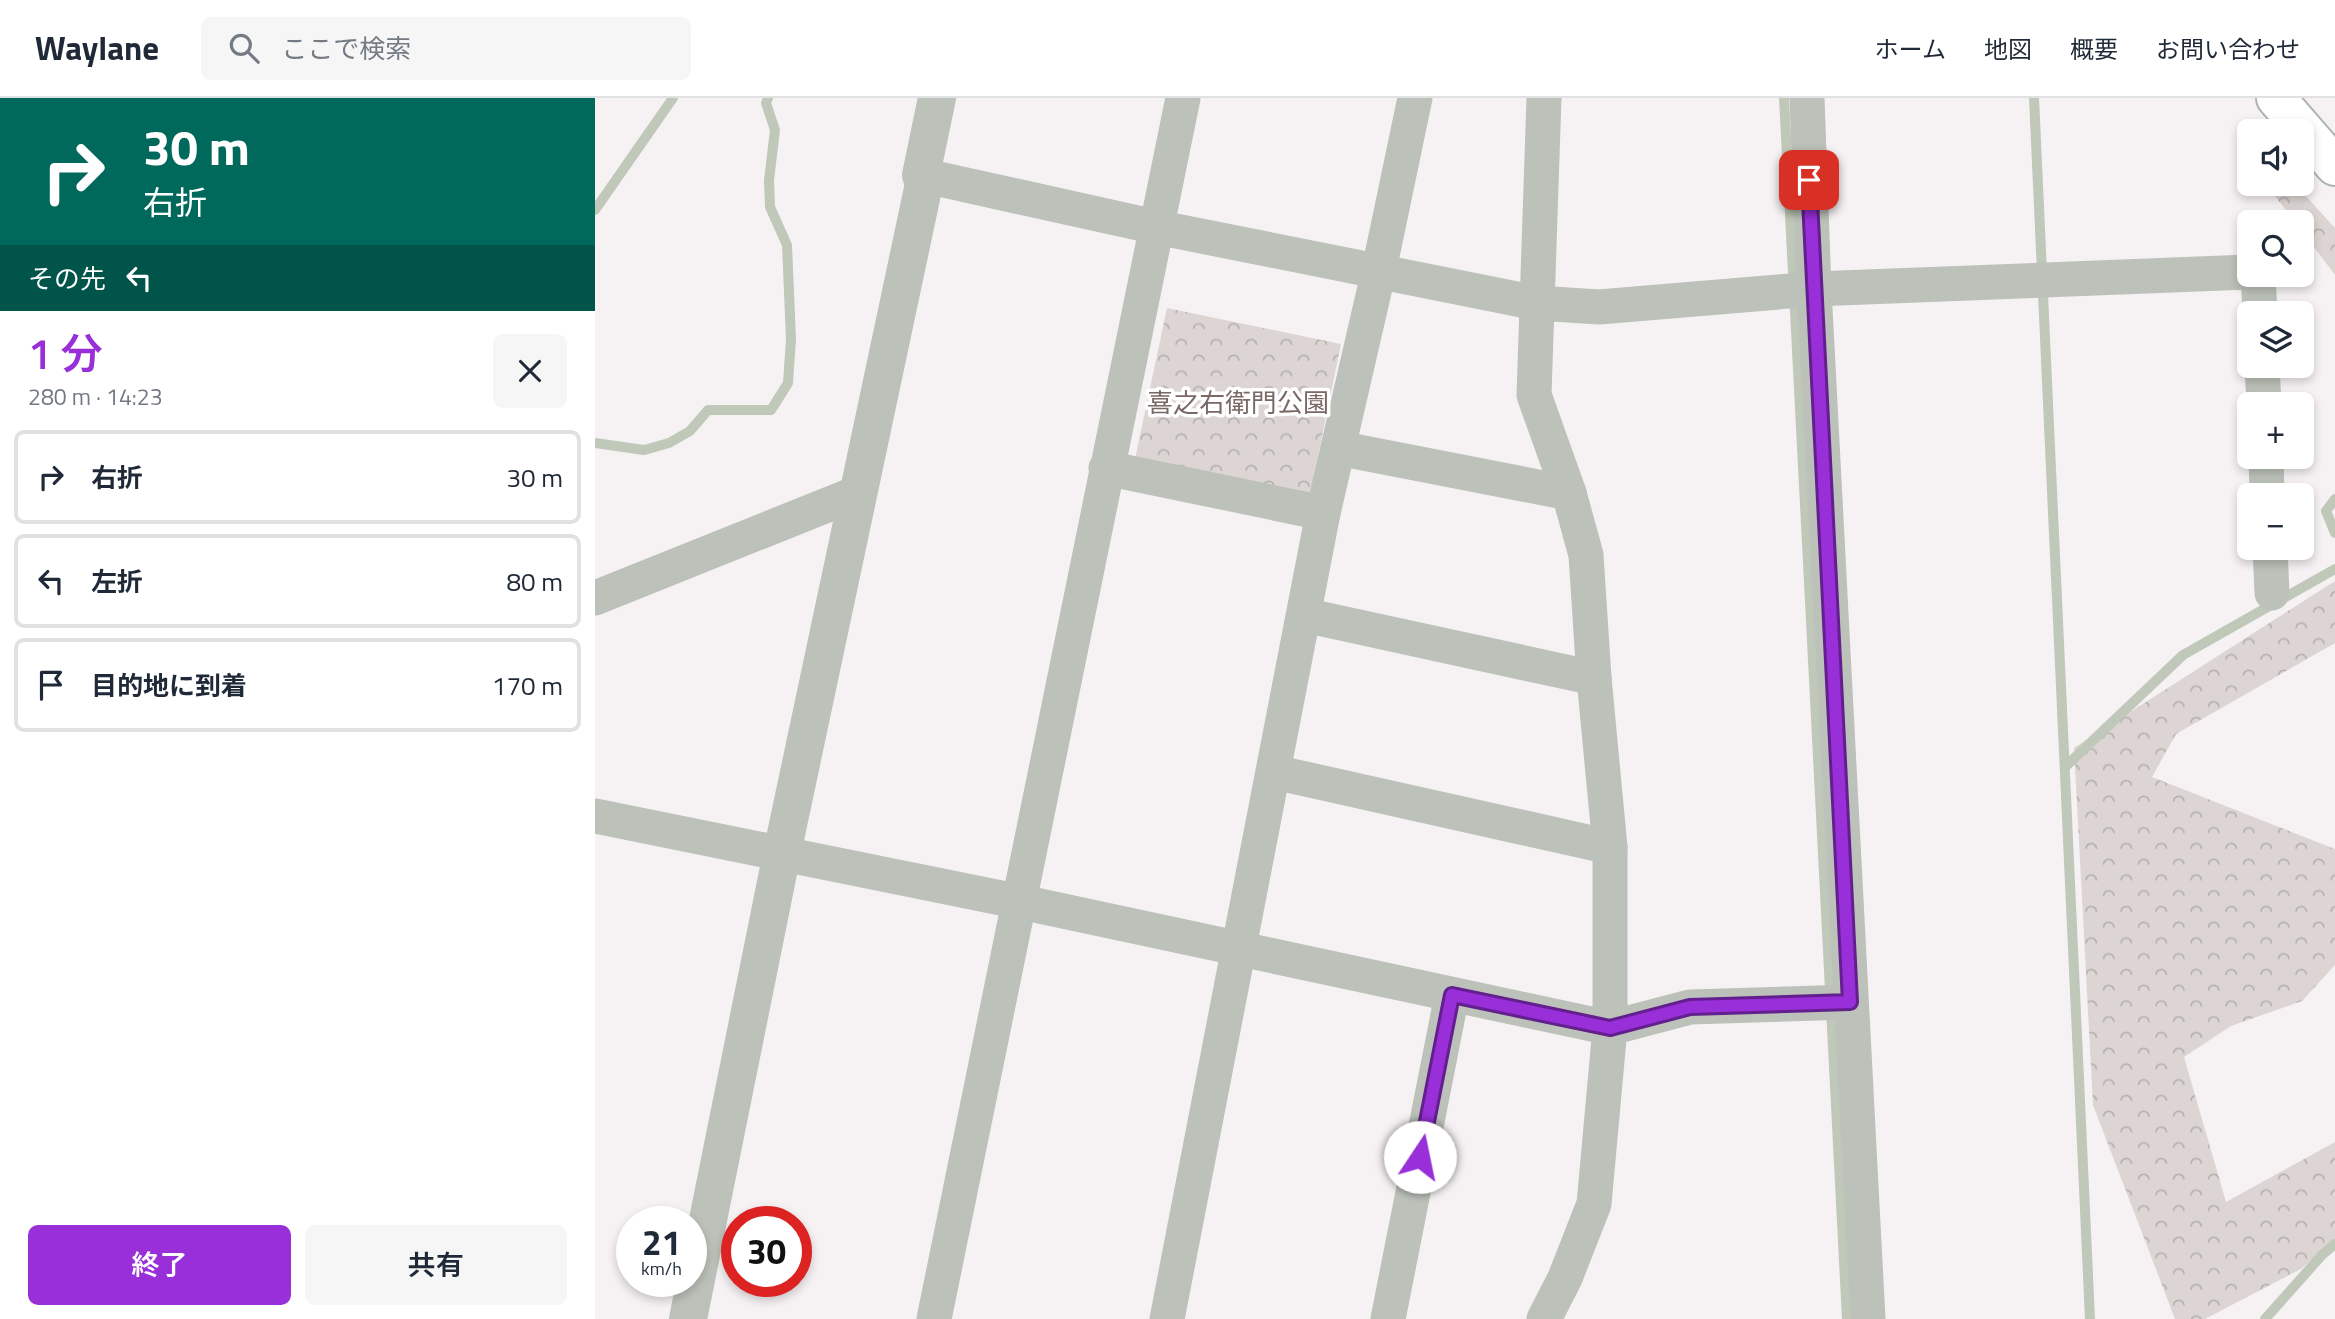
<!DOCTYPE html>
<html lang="ja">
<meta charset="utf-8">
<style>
:root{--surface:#fff;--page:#f6f6f7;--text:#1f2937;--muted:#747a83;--line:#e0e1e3;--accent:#982fd9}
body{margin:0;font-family:"Titillium Web","Noto Sans JP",sans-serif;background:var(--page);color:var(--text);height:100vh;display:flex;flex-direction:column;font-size:26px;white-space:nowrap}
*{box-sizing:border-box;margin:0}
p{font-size:23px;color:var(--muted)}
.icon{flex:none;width:38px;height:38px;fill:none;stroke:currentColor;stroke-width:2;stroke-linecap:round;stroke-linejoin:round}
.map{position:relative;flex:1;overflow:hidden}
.panel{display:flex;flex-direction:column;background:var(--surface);width:595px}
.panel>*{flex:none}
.guide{background:#00695c;color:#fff;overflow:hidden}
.tools{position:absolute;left:1642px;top:21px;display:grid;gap:14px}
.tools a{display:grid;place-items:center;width:77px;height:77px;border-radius:10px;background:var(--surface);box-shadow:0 4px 10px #0003;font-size:35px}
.speed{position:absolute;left:21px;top:1108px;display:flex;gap:14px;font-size:35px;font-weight:700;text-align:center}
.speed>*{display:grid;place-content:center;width:91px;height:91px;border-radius:50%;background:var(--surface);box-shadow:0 4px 10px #0003;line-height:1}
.speed small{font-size:18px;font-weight:400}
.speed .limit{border:10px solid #d22;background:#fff;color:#111}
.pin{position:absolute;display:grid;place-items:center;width:60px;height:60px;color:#fff;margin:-30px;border-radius:14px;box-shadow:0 4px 10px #0006}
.me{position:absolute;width:77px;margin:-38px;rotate:11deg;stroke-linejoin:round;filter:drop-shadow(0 0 5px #0008)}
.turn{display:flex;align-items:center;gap:24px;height:147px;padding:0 28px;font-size:32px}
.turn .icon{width:91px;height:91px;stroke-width:2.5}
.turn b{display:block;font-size:49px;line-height:60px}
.then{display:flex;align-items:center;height:66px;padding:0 28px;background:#0003;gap:14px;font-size:26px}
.round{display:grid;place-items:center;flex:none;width:74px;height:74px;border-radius:10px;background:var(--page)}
.summary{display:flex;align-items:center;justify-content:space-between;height:119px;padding:0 28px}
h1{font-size:42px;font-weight:600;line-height:52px;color:var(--accent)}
.button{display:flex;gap:14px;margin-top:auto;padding:14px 28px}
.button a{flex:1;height:80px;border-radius:10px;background:var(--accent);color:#fff;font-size:28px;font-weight:600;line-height:80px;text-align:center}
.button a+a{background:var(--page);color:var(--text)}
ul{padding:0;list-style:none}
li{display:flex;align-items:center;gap:21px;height:94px;margin:0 14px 10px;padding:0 14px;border:4px solid var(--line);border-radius:10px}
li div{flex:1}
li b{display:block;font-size:26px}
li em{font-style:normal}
header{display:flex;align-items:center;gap:42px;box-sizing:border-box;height:98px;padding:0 35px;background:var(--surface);border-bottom:2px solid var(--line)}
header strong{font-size:33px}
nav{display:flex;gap:38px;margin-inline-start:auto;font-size:24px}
.search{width:490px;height:63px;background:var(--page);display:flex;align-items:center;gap:18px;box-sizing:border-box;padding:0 24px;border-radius:10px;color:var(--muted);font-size:26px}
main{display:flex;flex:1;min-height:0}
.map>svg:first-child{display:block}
</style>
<header>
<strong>Waylane</strong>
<div class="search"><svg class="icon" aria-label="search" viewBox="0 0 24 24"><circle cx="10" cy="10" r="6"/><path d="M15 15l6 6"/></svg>ここで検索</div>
<nav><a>ホーム</a><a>地図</a><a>概要</a><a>お問い合わせ</a></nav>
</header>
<main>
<section class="panel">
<div class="guide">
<div class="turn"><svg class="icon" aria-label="right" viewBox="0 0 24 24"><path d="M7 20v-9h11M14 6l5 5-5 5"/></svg><div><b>30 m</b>右折</div></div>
<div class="then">その先<svg class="icon" aria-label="left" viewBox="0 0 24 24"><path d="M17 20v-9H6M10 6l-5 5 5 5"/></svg></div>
</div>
<div class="summary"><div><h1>1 分</h1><p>280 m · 14:23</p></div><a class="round"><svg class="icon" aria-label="close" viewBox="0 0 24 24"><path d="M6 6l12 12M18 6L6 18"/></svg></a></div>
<ul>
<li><svg class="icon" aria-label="right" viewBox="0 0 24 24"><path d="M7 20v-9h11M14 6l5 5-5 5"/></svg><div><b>右折</b></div><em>30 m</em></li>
<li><svg class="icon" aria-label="left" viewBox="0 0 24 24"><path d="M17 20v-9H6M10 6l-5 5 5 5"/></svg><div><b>左折</b></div><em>80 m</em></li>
<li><svg class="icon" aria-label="arrive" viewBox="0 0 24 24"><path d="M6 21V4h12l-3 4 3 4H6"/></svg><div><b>目的地に到着</b></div><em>170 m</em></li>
</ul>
<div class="button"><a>終了</a><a>共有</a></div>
</section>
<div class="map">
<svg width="1740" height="1221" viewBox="0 0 1740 1221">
<defs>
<pattern id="forest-crowns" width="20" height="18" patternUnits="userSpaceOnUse" patternTransform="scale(1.75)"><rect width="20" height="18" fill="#dcd5d4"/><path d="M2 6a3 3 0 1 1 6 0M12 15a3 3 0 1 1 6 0" fill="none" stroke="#b6b2af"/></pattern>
</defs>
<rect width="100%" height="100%" fill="#f6f2f4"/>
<g fill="url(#forest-crowns)">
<path d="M1695 86H1700L1740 130V177L1706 132V124H1700L1676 93Z"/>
<path d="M572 210 746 246 715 397 540 361Z"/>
<path d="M1740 483V545L1581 636 1557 679 1740 751V867L1707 903 1636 928 1589 959 1631 1104 1740 1044V1141L1706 1171 1610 1221H1580L1498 1007 1479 650Z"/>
</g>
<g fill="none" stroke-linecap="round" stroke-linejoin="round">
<g stroke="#bfc8b9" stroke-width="10">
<path d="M1189 0 1252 1221"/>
<path d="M1439 0 1495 1221"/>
<path d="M0 112 78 0"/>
<path d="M0 345 49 352 74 345 95 333 113 312H176L193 285 196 241 192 147 175 109 174 82 180 32 171 5 173 0"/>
<path d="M1740 401 1731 413 1740 435"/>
<path d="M1471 668 1588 557 1740 471"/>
<path d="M1670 1221 1727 1157 1740 1146"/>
</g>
<defs>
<path id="primary" d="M1681 0 1740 68"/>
</defs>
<use href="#primary" stroke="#aeb5ac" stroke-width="42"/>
<g stroke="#bcc2ba" stroke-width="35">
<path d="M949 0 939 297 974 395 991 457 999 580 1015 749V930L999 1106 970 1180 949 1221"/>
<path d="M1212 0 1219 191 1273 1221"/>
<path d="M326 77 561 129 942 205 1004 209 1219 191 1654 174"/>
<path d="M1663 177 1665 215"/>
<path d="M1667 268 1669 306"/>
<path d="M743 350 974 395"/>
<path d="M1671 359 1672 397"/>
<path d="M511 370 728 415"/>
<path d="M1675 450 1677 495"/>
<path d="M0 500 262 395"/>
<path d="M709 517 999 580"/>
<path d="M679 674 1015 749"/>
<path d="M0 718 426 804 1015 930 1095 909 1255 904"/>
<path d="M339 1221C424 814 503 407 588 0"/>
<path d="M572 1221 728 415 784 172 820 0"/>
<path d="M793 1221 857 897"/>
</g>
<path stroke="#bcc2ba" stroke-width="38" d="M93 1221 187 755 329 86 326 77 342 0"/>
<use href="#primary" stroke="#fff" stroke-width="38"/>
</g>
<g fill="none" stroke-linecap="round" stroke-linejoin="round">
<defs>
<path id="route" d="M825 1059 857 897 1015 930 1095 909 1255 904 1214 82"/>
</defs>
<use href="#route" stroke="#631f8d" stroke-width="18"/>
<use href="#route" stroke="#982fd9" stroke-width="12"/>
</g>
<g text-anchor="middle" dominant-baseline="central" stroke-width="7" stroke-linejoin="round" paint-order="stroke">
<g font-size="26" fill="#796965" stroke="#fff">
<text x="643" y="304">喜之右衛門公園</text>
</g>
</g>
</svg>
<div class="tools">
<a><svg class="icon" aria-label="sound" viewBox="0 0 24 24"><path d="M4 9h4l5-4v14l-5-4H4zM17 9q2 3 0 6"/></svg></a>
<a><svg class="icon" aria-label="search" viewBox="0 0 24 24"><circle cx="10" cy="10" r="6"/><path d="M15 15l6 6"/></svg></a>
<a><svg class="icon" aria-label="layers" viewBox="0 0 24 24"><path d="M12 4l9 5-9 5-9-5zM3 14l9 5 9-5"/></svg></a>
<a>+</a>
<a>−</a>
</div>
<div class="speed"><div>21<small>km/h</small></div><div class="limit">30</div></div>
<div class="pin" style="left:1214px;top:82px;background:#d93025"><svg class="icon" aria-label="arrive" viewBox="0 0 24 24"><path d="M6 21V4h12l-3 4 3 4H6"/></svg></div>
<svg class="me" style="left:825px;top:1059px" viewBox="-20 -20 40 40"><circle r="19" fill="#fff"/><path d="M0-13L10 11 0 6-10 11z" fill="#982fd9"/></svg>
</div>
</main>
